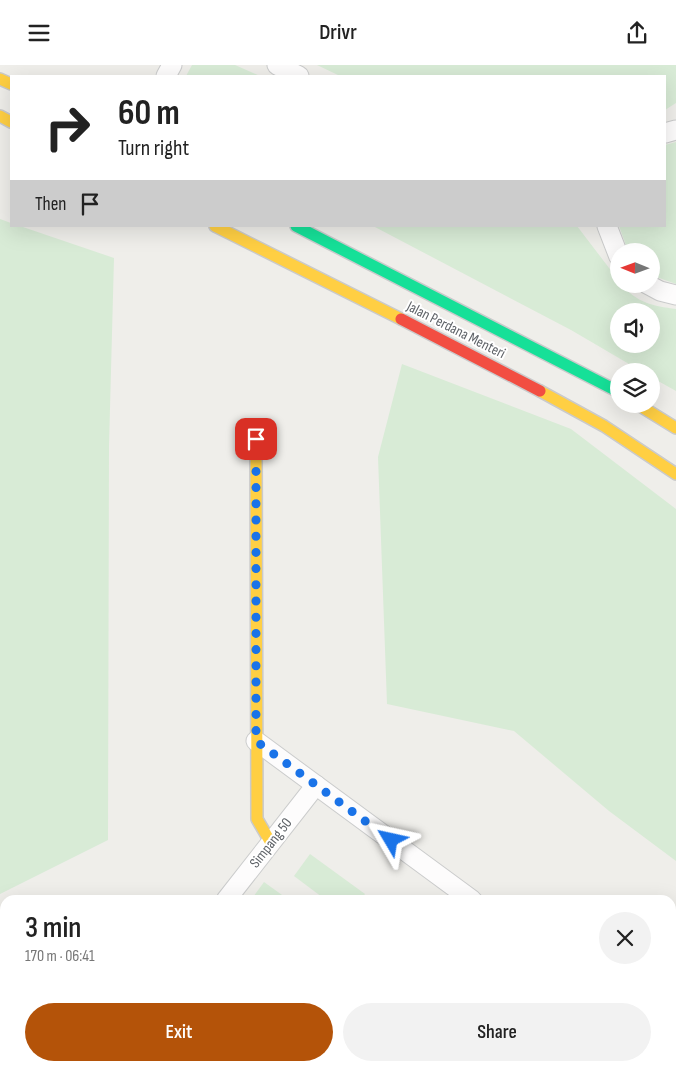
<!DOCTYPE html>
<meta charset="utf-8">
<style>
:root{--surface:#fff;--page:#f2f2f2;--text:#222;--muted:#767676;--accent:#b45309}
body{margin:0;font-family:"Sofia Sans Condensed",sans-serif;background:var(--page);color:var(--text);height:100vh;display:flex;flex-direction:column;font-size:19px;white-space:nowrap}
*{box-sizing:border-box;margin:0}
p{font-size:16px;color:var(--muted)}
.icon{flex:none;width:28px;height:28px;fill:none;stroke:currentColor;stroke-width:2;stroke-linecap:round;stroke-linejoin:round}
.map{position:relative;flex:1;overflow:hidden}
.details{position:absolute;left:0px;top:830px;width:676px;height:176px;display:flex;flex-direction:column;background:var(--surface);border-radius:15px 15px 0 0;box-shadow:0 5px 20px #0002}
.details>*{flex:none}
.top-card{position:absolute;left:10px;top:10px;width:656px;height:152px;border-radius:0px;box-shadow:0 5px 20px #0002;background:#fff;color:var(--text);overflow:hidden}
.needle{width:32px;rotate:271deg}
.buttons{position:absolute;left:610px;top:178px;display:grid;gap:10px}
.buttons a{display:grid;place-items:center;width:50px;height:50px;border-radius:50%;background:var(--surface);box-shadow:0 5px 20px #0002;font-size:25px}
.pin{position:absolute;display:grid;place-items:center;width:42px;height:42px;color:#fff;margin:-21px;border-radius:10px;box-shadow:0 2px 8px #0006}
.me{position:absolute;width:55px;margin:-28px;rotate:306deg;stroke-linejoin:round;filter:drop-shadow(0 0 4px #0008)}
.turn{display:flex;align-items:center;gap:18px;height:105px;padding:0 25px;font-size:22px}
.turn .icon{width:65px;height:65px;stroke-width:2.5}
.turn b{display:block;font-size:35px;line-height:42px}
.then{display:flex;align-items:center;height:48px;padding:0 25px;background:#0003;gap:10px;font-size:19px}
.round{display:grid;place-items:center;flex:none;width:52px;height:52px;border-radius:26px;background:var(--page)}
.headline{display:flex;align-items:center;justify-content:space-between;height:85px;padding:0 25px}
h1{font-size:30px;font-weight:600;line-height:38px}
.action{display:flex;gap:10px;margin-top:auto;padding:10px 25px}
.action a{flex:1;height:58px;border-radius:30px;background:var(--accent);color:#fff;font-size:20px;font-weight:600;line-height:58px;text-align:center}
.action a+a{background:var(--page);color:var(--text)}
header{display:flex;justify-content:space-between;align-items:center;height:65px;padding:0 25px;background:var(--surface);font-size:22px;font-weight:600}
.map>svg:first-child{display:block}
</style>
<header><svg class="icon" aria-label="menu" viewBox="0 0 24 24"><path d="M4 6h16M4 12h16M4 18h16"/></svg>Drivr<svg class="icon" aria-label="share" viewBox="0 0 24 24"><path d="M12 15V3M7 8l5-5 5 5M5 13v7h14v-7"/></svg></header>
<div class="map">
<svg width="676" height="1006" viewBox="0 0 676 1006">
<rect width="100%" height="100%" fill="#efeeea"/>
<g fill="#d8ebd6" fill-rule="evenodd">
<path d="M192 0H235L260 11H186Z"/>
<path d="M317 0H676V38L665 45V11H340Z"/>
<path d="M676 77V219L651 210V186H628L619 161H665V80Z"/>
<path d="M0 154 11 158V161H20L114 193 109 381 108 775 0 829Z"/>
<path d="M373 161H577L619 216V219H621C637 238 653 241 676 244V326L651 312V306H641L571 265ZM619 246H651V279H619Z"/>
<path d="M402 299 571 364 676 444V796L609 746 514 666 387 639 378 392Z"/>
<path d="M310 789 365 829 361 835H326L294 811Z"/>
<path d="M264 817 289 835H251Z"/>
<path d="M187 1001H483L480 1006H192Z"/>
</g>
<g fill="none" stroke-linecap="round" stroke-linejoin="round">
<defs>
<g id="street">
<path d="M277 0 299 11"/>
<path d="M166 11 172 0"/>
<path d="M665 68 676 65"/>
<path d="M607 161 619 192"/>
<path d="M647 219 660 226 676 230"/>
<path d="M256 676 472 835"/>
<path d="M226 835 316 720"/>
<path d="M671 958 676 962"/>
<path d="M153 1001 158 1006"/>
</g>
<path id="fast" d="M296 161 619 327"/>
<g id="slow">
<path d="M0 14 11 19"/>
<path d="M0 51 11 57"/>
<path d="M215 161 401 254"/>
<path d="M540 326 604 361 676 409"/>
<path d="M637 339 676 363"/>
<path d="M256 374 257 754 271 778"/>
</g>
<path id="jam" d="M401 254 540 326"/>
</defs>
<use href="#street" stroke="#cbcccc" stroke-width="21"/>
<use href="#fast" stroke="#cacacb" stroke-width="14"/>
<use href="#slow" stroke="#cacacb" stroke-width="14"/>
<use href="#jam" stroke="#cacacb" stroke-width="14"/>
<use href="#street" stroke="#fdfcfc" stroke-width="19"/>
<use href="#fast" stroke="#16e098" stroke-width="11"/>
<use href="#slow" stroke="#ffcf43" stroke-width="11"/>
<use href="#jam" stroke="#f24e42" stroke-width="11"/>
</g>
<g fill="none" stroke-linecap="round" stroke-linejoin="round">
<path stroke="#1a73e8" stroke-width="9" stroke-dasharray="0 16.2" d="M256 374V676L391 775"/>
</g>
<g text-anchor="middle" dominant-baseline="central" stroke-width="4" stroke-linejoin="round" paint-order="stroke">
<g font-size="15" fill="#5f6368" stroke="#fff">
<text transform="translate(456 265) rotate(27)">Jalan Perdana Menteri</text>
<text transform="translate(271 778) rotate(-52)">Simpang 50</text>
</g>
</g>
</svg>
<div class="buttons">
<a><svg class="needle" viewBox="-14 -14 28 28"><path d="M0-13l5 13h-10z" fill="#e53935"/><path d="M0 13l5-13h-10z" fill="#767676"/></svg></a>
<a><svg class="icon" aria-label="sound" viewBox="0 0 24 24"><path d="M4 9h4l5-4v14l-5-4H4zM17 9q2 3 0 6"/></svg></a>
<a><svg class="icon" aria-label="layers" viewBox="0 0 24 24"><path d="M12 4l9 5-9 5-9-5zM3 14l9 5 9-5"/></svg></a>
</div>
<div class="pin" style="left:256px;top:374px;background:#d93025"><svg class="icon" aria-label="arrive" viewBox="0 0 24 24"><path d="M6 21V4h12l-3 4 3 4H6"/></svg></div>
<svg class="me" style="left:391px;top:775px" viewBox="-20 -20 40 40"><path d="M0-17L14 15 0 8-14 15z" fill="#1a73e8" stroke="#fff" stroke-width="4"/></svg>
<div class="top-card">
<div class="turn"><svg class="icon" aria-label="right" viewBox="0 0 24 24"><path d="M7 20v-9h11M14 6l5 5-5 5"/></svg><div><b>60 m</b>Turn right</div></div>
<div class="then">Then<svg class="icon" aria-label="arrive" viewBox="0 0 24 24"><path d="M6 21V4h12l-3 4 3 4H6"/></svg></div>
</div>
<section class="details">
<div class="headline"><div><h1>3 min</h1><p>170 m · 06:41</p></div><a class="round"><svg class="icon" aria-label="close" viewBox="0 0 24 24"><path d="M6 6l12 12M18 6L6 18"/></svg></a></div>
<div class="action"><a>Exit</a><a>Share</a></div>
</section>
</div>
